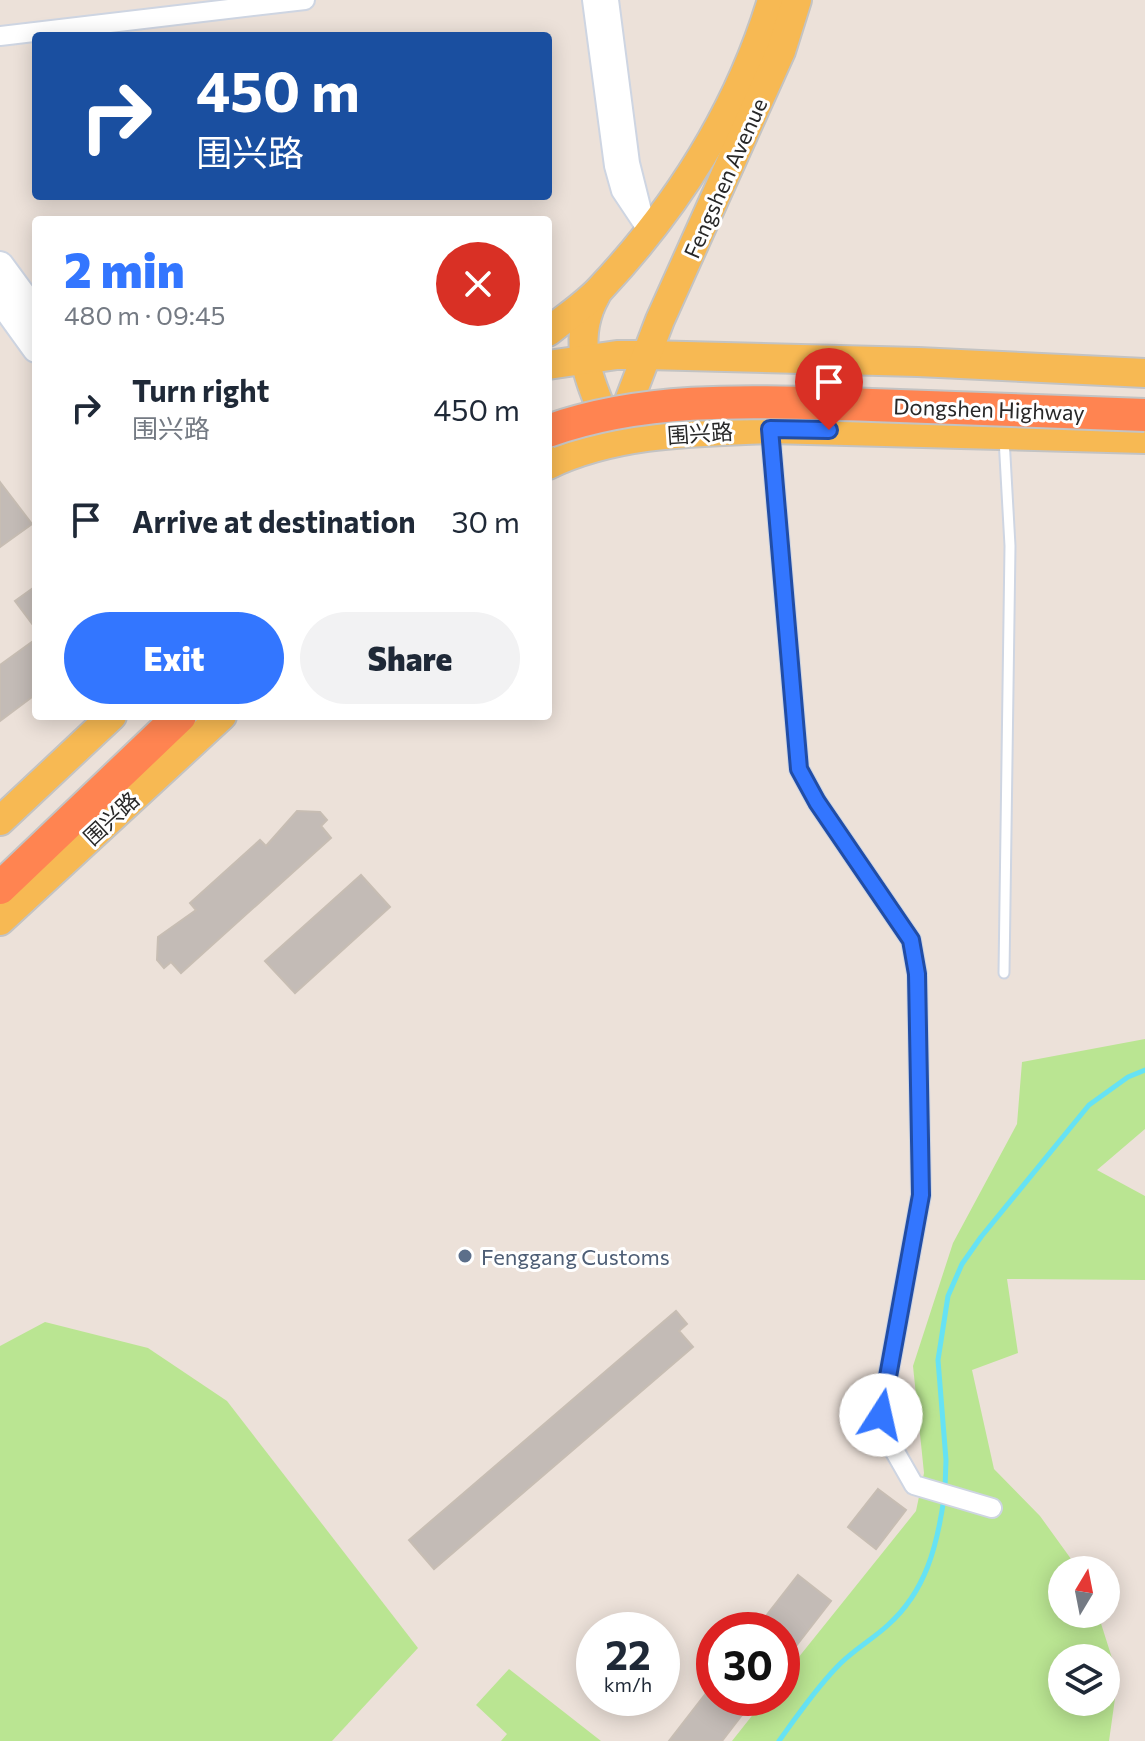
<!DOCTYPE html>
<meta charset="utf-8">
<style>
:root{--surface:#fff;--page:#f2f2f3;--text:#1f2937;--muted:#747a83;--accent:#3376ff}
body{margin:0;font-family:Commissioner,"Noto Sans SC",sans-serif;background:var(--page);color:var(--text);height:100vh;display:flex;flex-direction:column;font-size:30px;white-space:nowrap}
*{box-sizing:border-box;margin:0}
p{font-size:26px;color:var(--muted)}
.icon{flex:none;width:44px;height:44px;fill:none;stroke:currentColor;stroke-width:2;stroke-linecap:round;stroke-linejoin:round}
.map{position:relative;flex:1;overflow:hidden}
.details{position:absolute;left:32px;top:216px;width:520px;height:504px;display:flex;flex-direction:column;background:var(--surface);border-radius:8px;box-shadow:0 4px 20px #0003}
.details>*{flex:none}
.top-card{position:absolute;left:32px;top:32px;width:520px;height:168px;border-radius:8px;box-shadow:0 4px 20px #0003;background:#1a4fa0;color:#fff;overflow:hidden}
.needle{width:52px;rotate:10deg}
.fabs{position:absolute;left:1048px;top:1556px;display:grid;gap:16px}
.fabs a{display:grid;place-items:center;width:72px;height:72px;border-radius:50%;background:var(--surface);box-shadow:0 4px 20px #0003;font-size:40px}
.speed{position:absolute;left:576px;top:1612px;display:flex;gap:16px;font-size:40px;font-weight:700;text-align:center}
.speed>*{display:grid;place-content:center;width:104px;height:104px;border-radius:50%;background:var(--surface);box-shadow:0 4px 20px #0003;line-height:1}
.speed small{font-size:20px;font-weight:400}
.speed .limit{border:12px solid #d22;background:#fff;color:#111}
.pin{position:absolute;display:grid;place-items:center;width:68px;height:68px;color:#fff;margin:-82px -34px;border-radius:50% 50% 50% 0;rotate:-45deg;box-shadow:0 0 8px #0007}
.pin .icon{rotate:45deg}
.me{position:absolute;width:88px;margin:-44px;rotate:10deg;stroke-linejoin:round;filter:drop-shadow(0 0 6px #0008)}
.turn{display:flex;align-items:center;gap:28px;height:168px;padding:0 32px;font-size:36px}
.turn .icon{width:104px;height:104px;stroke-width:2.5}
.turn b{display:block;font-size:56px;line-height:68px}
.round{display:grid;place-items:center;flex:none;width:84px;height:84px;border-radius:42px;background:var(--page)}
.overview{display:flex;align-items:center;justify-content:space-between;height:136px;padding:0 32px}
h1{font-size:48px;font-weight:800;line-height:60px;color:var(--accent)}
.button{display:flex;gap:16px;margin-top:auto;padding:16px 32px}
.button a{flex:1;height:92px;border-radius:48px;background:var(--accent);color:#fff;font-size:32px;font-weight:800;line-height:92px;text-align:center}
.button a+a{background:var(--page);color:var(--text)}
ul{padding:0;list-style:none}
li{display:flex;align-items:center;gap:24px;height:112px;padding:0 32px}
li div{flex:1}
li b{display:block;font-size:30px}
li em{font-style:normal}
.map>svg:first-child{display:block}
</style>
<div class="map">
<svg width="1145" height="1741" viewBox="0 0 1145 1741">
<rect width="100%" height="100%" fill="#ece1d9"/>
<g fill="#bae592" fill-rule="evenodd">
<path d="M1145 1039V1129L1097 1170 1145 1196V1280L1007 1279 1018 1353 972 1370 994 1469 1040 1516 1079 1570H1062V1614H1098L1118 1677 1109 1741H732L766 1698H782V1678L916 1511 924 1473 913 1366 953 1243 1017 1124 1022 1062ZM1062 1658H1106V1702H1062Z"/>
<path d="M45 1322 148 1348 227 1401 418 1648 332 1741H0V1346Z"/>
<path d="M509 1669 601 1741H501L507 1734 476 1705Z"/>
</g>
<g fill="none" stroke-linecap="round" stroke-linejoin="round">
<g stroke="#66e2f4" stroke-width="5">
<path d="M945 1488 946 1460 938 1360 948 1296 962 1264 981 1237 1089 1105 1128 1077 1145 1070"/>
<path d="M779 1741C797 1716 814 1691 836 1668 851 1651 872 1640 888 1625 926 1591 937 1546 944 1498"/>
</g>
</g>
<g fill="#c3bbb6" stroke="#c7bdb3" stroke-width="2">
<path d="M0 482 32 524 0 547Z"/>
<path d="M36 586V629L15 601Z"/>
<path d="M36 639V694L0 721V665Z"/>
<path d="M297 811 320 812 327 820 321 826 331 838 181 973 171 962 164 968 157 960 158 937 196 910 190 903 260 840 266 846Z"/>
<path d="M361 875 390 907 295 993 265 961Z"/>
<path d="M676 1311 687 1324 679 1331 693 1347 434 1569 409 1540Z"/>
<path d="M878 1489 906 1510 876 1549 848 1527Z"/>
<path d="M798 1575 831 1601 782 1664V1630H755Z"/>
<path d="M714 1683V1698H755L722 1741H669Z"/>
</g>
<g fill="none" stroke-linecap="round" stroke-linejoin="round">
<defs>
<path id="lane" d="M1004 973 1010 546 1004 438"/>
<g id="street">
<path d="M592 0 614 166 621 191 649 233"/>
<path d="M609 0 630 163 643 215"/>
<path d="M0 36 305 0"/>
<path d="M770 429 799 769 817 802 911 940 917 974 921 1195 881 1415 894 1450 914 1485 992 1508"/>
</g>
<g id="secondary">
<path d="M0 265 36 314"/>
<path d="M0 299 36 349"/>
</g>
<g id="primary">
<path d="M596 295C568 345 593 385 611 434"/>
<path d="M548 332C565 318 585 305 600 289 678 206 739 109 772 0"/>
<path d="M548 365 617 355H647L918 362 1145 373"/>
<path d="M619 427 660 320 781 51 797 0"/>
<path d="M548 465C617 432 695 432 770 429L1145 439"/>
<path d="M0 821 112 716"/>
<path d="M0 921 222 716"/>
</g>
<path id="highway" d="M0 888 180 716"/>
</defs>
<use href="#lane" stroke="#ced5e2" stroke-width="13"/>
<use href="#street" stroke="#ced5e2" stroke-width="22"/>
<use href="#secondary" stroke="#ced5e2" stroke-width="30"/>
<use href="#primary" stroke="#c3c3c3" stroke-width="32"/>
<use href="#highway" stroke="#c3c3c3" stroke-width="36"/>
<use href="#lane" stroke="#fff" stroke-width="9"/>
<use href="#street" stroke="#fff" stroke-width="18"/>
<use href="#secondary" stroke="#fff" stroke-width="26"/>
<use href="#primary" stroke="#f7b953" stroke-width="28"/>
<use href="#highway" stroke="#ff8451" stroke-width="32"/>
<defs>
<path id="highway-bridge" d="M548 431C651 394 764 402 872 405 963 409 1054 412 1145 415"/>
</defs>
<use href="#highway-bridge" stroke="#c3c3c3" stroke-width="36" stroke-linecap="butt"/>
<use href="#highway-bridge" stroke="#ff8451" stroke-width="32"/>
</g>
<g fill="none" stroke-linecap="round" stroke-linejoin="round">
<defs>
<path id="route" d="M829 430 770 429 799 769 817 802 911 940 917 974 921 1195 881 1415"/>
</defs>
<use href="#route" stroke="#214da6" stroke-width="20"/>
<use href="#route" stroke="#3376ff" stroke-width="14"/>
</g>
<circle fill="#5c6f8a" stroke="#fff" stroke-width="3" cx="465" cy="1256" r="8"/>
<g text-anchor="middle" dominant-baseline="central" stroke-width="6" stroke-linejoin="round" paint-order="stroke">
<g font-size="22" fill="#282828" stroke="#fff">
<text transform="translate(725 178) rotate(-66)">Fengshen Avenue</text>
<text transform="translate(989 409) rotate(2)">Dongshen Highway</text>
<text transform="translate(700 433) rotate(-4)">围兴路</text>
<text transform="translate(111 818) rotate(-43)">围兴路</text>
</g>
<g font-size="22" fill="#4e5e75" stroke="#fff" text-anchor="start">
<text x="481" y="1256">Fenggang Customs</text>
</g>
</g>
</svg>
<div class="fabs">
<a><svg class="needle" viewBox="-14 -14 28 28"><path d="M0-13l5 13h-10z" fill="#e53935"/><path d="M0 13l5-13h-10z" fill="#747a83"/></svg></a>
<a><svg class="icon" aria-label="layers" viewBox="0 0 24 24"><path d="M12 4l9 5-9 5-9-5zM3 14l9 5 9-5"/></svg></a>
</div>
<div class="speed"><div>22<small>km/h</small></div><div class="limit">30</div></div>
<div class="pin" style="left:829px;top:430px;background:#d93025"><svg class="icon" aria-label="arrive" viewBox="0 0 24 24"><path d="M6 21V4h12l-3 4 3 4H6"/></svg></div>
<svg class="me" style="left:881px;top:1415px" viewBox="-20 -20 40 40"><circle r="19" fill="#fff"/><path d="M0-13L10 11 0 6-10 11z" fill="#3376ff"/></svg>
<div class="top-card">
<div class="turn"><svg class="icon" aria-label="right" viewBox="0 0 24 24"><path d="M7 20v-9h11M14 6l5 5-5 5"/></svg><div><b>450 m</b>围兴路</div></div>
</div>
<section class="details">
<div class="overview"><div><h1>2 min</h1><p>480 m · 09:45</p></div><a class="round" style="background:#d93025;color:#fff"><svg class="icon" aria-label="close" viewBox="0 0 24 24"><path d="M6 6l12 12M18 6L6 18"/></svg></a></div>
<ul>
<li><svg class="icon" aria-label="right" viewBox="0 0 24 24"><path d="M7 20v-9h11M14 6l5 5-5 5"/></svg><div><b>Turn right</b><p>围兴路</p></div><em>450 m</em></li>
<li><svg class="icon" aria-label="arrive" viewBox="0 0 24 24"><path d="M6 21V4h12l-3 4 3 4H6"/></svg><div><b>Arrive at destination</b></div><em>30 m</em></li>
</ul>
<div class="button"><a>Exit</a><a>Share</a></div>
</section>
</div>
